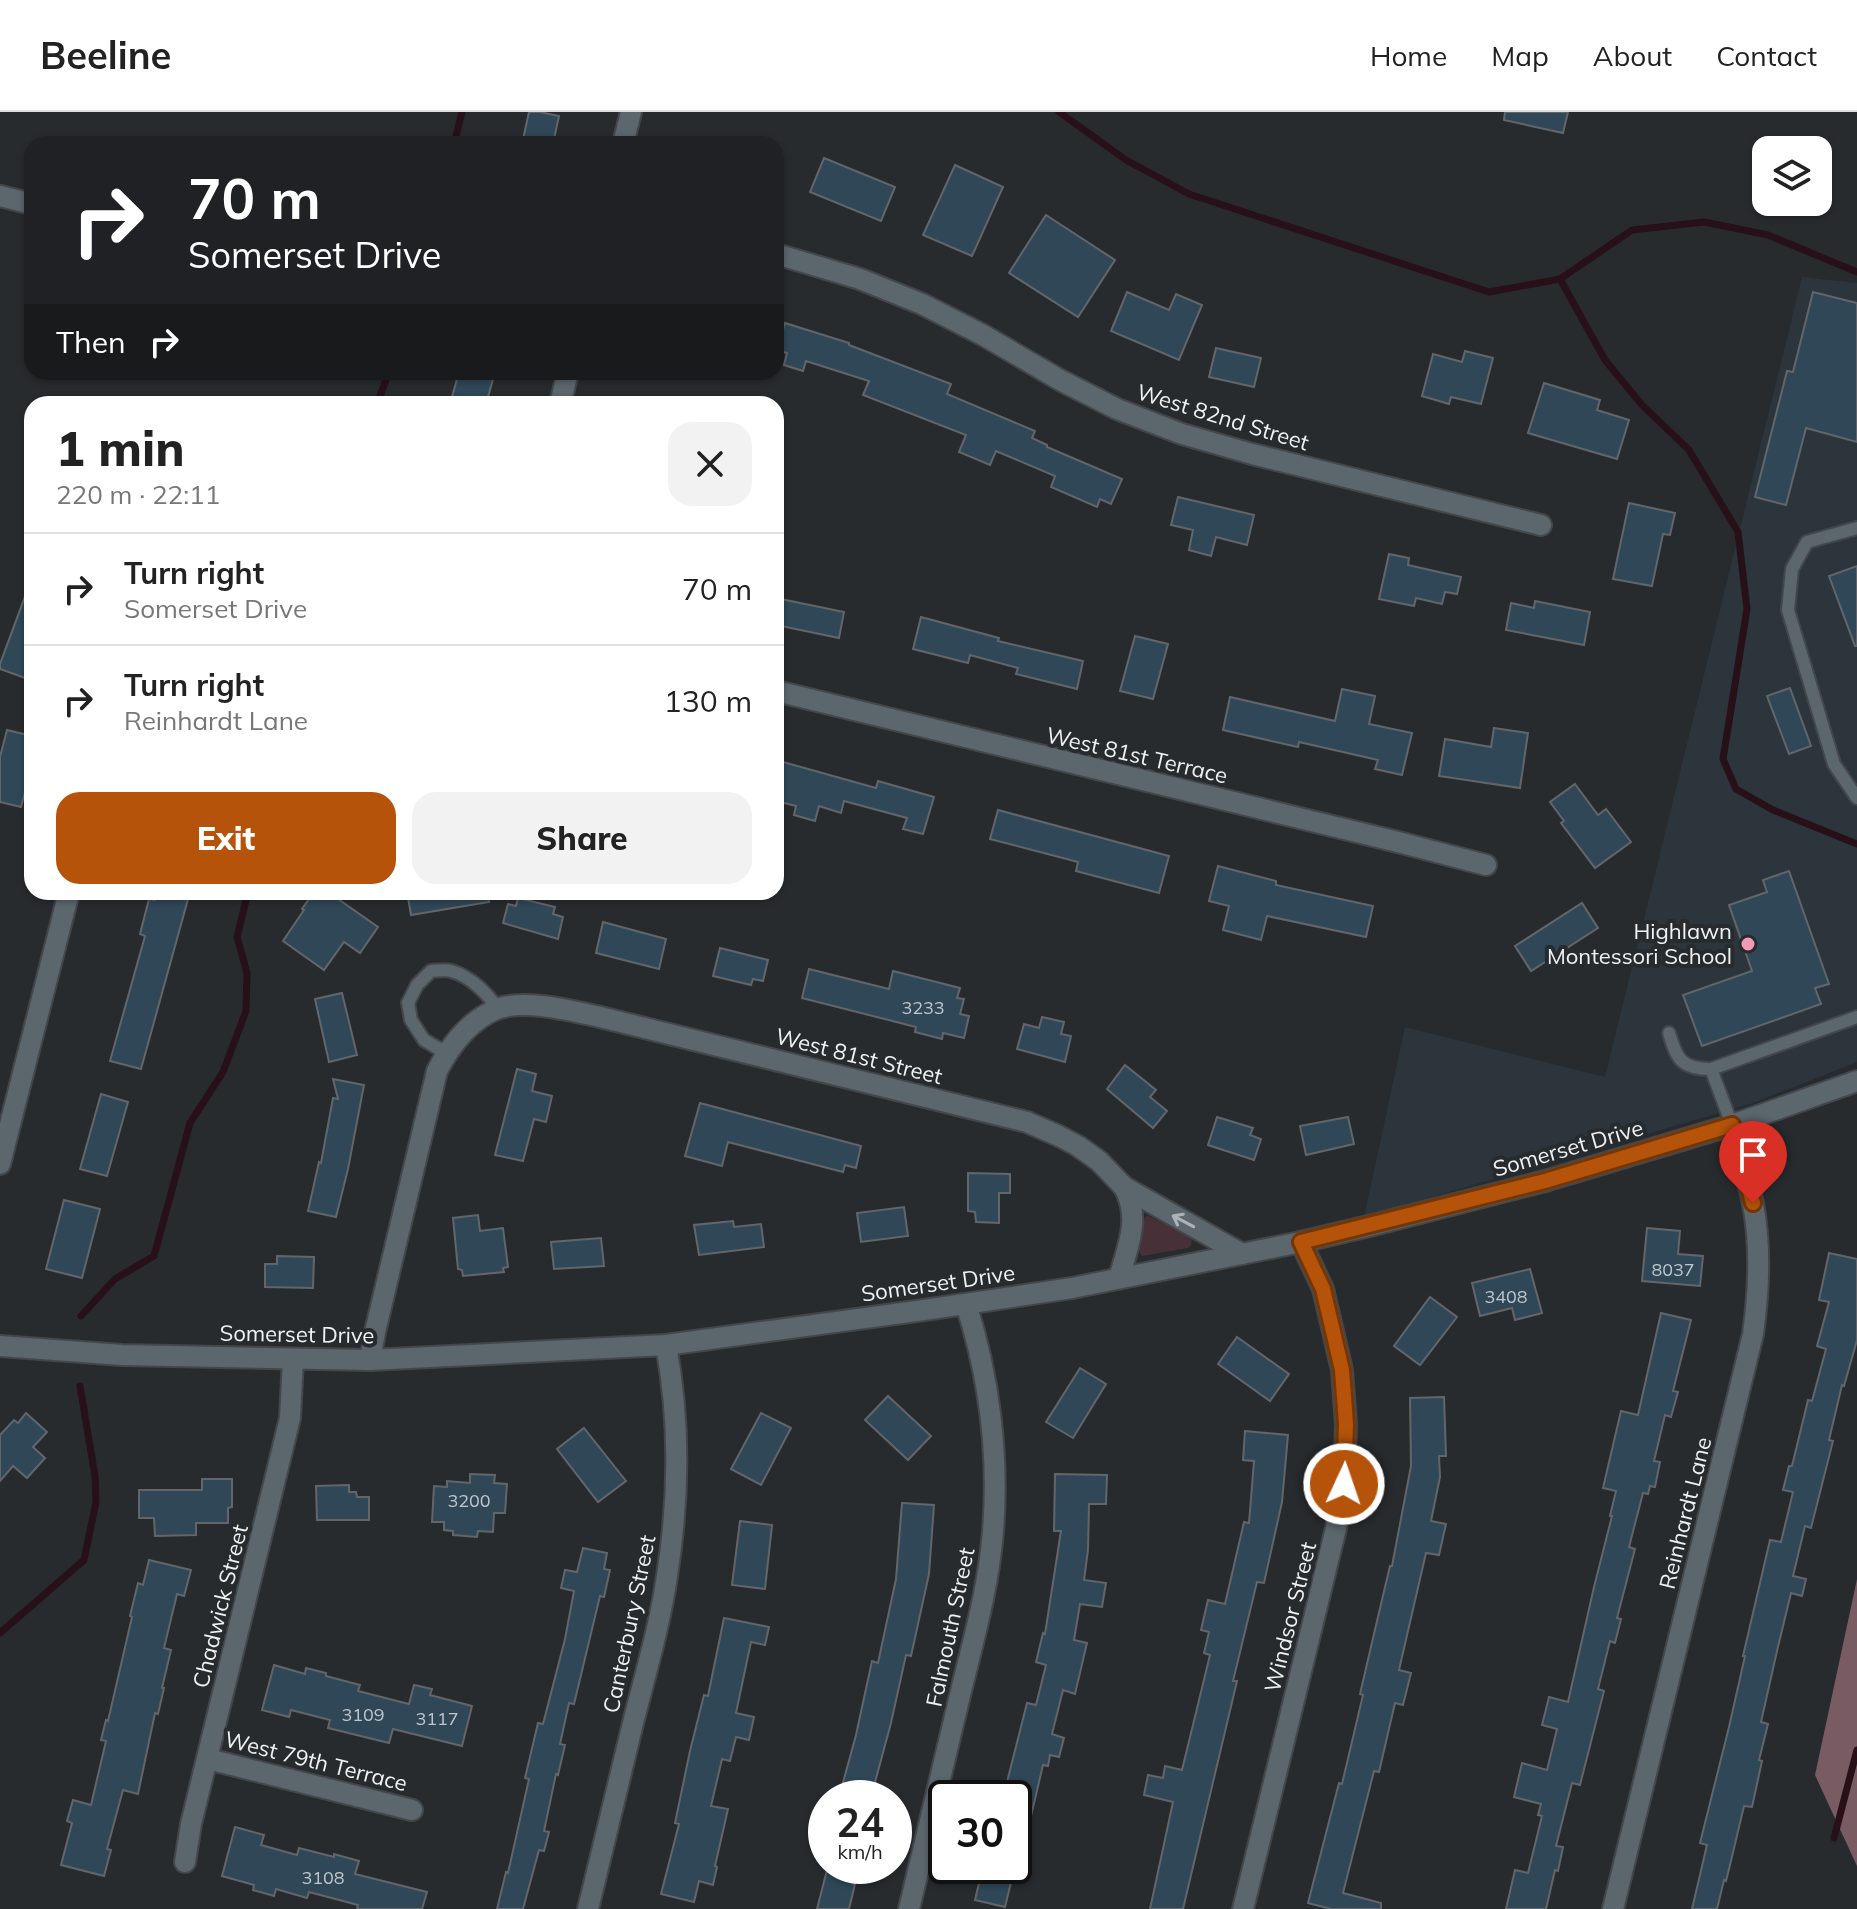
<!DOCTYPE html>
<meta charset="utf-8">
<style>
:root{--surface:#fff;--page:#f2f2f2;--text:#222;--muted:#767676;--line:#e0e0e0;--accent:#b45309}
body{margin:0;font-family:Mulish,sans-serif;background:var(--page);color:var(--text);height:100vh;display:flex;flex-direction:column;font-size:30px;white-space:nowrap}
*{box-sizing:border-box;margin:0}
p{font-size:26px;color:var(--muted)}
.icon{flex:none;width:44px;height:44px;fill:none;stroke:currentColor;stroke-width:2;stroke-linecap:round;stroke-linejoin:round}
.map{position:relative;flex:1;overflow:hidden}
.drawer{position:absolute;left:24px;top:284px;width:760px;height:504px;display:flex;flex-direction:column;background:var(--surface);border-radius:24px;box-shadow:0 2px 6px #0004}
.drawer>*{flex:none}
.guide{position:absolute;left:24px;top:24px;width:760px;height:244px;border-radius:24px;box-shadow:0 2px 6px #0004;background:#202124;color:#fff;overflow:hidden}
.tools{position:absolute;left:1752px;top:24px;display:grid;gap:16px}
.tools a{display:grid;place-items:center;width:80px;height:80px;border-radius:16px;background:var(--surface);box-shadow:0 2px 6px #0004;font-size:40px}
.speed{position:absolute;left:808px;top:1668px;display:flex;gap:16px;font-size:40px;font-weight:700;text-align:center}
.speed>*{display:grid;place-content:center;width:104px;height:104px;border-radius:50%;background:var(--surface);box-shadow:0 2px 6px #0004;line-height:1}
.speed small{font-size:20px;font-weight:400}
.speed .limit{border:4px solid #111;border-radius:12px;background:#fff;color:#111}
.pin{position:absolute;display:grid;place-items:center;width:68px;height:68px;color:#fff;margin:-82px -34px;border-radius:50% 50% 50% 0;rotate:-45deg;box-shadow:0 0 8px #0007}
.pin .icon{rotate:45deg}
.me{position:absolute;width:88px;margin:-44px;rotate:3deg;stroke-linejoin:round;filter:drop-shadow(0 0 6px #0008)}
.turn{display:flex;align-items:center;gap:28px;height:168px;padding:0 32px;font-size:36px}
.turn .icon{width:104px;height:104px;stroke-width:2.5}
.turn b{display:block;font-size:56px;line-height:68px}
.then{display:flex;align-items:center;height:76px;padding:0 32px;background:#0003;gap:16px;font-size:30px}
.round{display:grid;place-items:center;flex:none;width:84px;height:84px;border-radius:24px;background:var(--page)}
.head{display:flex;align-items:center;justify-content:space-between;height:136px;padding:0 32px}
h1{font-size:48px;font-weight:800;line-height:60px}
.primary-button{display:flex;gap:16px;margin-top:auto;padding:16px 32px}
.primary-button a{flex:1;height:92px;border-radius:24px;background:var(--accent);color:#fff;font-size:32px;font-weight:800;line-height:92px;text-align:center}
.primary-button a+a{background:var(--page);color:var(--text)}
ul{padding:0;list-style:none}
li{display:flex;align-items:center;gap:24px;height:112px;padding:0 32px;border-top:2px solid var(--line)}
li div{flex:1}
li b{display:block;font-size:30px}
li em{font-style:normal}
header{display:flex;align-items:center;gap:48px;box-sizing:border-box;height:112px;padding:0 40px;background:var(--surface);border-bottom:2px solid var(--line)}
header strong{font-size:38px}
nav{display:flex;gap:44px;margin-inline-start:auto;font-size:28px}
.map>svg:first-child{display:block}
</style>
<header>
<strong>Beeline</strong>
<nav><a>Home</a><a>Map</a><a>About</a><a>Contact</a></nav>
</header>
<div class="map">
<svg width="1857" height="1797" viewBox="0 0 1857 1797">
<rect width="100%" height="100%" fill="#282b2e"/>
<path fill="#2b353b" d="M1802 165 1857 171V950L1753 991 1364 1105 1405 915 1605 965Z"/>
<path fill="#483038" d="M1148 1104 1188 1123 1192 1126 1191 1133 1188 1136 1142 1144 1139 1139 1144 1108 1145 1105Z"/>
<path fill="#785b63" d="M1857 1467V1754L1815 1663Z"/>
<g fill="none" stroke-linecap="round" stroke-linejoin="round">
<g stroke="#271018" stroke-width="7">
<path d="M1059 0 1126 48 1189 82 1489 180 1560 167 1632 118 1704 110 1768 123 1857 160"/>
<path d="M454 32 462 0"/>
<path d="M1560 167 1605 248 1642 293 1689 338 1738 420 1747 497 1723 647 1736 677 1773 698 1857 732"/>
<path d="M377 292 389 260"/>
<path d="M81 1204 115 1167 154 1144 190 1011 223 960 246 899 247 861 237 825 248 780"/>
<path d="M0 1521 84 1448 96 1390 95 1364 80 1274"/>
<path d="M1834 1726 1857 1638"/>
</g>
</g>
<g fill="#2f4757" stroke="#62666a" stroke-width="2">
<path d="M529 0H540L559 4 553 32H522Z"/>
<path d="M1505 0H1568L1563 21 1504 8Z"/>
<path d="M824 46 895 75 881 109 810 80Z"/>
<path d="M955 53 1003 75 972 144 923 123Z"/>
<path d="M1046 103 1115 148 1078 205 1009 161Z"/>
<path d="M1127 180 1169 198 1176 182 1202 193 1179 248 1111 219Z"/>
<path d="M1813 180 1857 191V330L1806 316 1786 393 1755 385 1787 259 1793 260Z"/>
<path d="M785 211 849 231V233L951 272 947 282 1035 319 1032 326 1047 333V335L1122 367 1111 392 1100 387 1097 395 1051 375 1055 364 996 339 990 353 959 340 966 323 863 283 869 269 806 249 803 259 784 253 787 241 777 238Z"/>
<path d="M1216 236 1261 246 1254 275 1209 265Z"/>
<path d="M1465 239 1493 246 1481 292 1451 285 1449 292 1422 284 1433 242 1462 250Z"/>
<path d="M459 260H495L486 292H450Z"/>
<path d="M1544 271 1600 288 1597 298 1629 308 1617 347 1528 321Z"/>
<path d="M1178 385 1254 403 1247 433 1216 425 1211 444 1189 438 1193 418 1171 413Z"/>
<path d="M1629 391 1675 401 1670 423 1663 422 1652 474 1613 467Z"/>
<path d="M1389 442 1409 446 1408 453 1461 465 1457 482 1445 480 1442 492 1416 486 1414 494 1379 487Z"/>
<path d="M1857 454V534H1855L1829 464Z"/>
<path d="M30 471 32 472V564L27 562 25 566 0 557V552Z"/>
<path d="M776 486 844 500 839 526 776 513Z"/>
<path d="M1535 489 1590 500 1584 533 1506 518 1511 491 1534 496Z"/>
<path d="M921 505 999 526 998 529 1083 549 1077 577 1016 562 1018 556 970 543 968 551 913 537Z"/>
<path d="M1135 524 1168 532 1153 587 1120 579Z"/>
<path d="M1790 576 1811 634 1789 642 1767 584Z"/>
<path d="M1342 577 1375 584 1369 612 1412 621 1402 663 1375 657 1378 648 1299 630 1298 635 1223 618 1230 585 1335 609Z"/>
<path d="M1494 616 1528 621 1520 676 1439 664 1445 627 1491 635Z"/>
<path d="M7 618 32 624V654L21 695 0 690V645Z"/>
<path d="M776 648 876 676 878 669 934 685 923 722 903 717 907 706 844 689 841 701 819 694 815 709 794 703 796 694 776 689Z"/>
<path d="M1575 672 1598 703 1606 697 1631 730 1595 756 1561 711 1564 709 1550 690Z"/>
<path d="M998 698 1169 744 1159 781 1076 759 1078 750 990 727Z"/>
<path d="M1218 754 1276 769V773L1373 794 1366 825 1267 804 1261 828 1223 818 1229 794 1209 789Z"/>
<path d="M1789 759 1829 872 1815 876 1821 892 1702 934 1683 883 1752 859 1729 793 1767 780 1763 768Z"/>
<path d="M157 780H190L141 957 110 949 145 824 140 822 149 787 155 788Z"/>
<path d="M314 780H328L378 815 360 841 344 830 324 858 283 829 304 798 302 797Z"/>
<path d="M407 780H489V790L411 803Z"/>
<path d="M518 786 555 795 553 802 563 805 558 827 503 811 508 792 516 794Z"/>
<path d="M1582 791 1598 816 1531 859 1515 834Z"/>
<path d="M603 810 666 827 659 857 596 841Z"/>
<path d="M720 836 768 848 763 869 753 867 751 873 713 864Z"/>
<path d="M809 857 889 877 893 859 960 876 957 886 964 887 960 902 969 904 964 926 943 921 942 927 915 920 916 915 802 886Z"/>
<path d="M342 881 357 943 329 950 315 887Z"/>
<path d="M1042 905 1064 910 1061 922 1071 924 1065 950 1017 937 1024 912 1039 916Z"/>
<path d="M1125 953 1156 978 1150 985 1167 999 1153 1016 1107 977Z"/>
<path d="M517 957 536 962 532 979 552 984 546 1010 534 1007 523 1049 495 1043Z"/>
<path d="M333 967 364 973 348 1057 336 1105 308 1099 319 1050 321 1051 333 986 338 987Z"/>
<path d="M101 982 128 990 107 1064 80 1057Z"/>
<path d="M700 991 861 1034 856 1056 845 1053 843 1060 728 1030 722 1054 685 1044Z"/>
<path d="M1217 1005 1253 1016 1250 1023 1261 1027 1254 1048 1208 1033Z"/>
<path d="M1348 1005 1354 1032 1306 1043 1300 1014Z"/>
<path d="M968 1061 1010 1062V1081H999V1111L976 1110 975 1100 968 1099Z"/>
<path d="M64 1088 100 1097 82 1166 46 1157Z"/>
<path d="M904 1095 908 1124 861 1130 857 1101Z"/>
<path d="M478 1103 480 1119 503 1116 508 1155 503 1156 504 1160 463 1164 462 1158 458 1157 453 1106Z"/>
<path d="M733 1109 734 1115 761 1112 764 1135 699 1143 694 1113Z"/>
<path d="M1647 1116 1680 1119 1678 1142 1703 1144 1700 1174 1642 1169Z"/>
<path d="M601 1126 604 1154 554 1157 551 1130Z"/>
<path d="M1829 1141 1857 1147V1228L1844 1274 1842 1273 1829 1328 1833 1329 1811 1416 1805 1414 1793 1464 1806 1467 1802 1484 1791 1481 1777 1539 1761 1610 1768 1612 1759 1648 1762 1649 1752 1695 1744 1694 1730 1753 1726 1769 1724 1768 1717 1797H1692L1707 1733 1700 1731 1729 1615 1745 1544H1743L1770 1428 1781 1430 1793 1380 1783 1378 1789 1354H1792L1808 1288 1812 1289 1826 1237 1817 1234 1829 1190 1819 1188Z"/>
<path d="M277 1144 314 1145 313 1176 265 1175V1152H277Z"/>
<path d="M1530 1157 1542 1201 1515 1208 1512 1196 1480 1204 1472 1171Z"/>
<path d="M1430 1185 1457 1205 1420 1253 1394 1234Z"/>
<path d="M1661 1201 1691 1208 1673 1279 1678 1280 1671 1305 1665 1303 1654 1349 1660 1350 1655 1375 1650 1374 1648 1382 1643 1381 1629 1435 1635 1437 1617 1506 1621 1507 1615 1531 1610 1529 1598 1577 1604 1579 1580 1673 1572 1671 1556 1734 1563 1735 1558 1759 1555 1758 1546 1797H1506L1515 1758 1528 1761 1542 1704 1538 1703 1541 1692 1514 1685 1522 1651 1547 1658 1557 1617 1542 1613 1549 1585 1568 1590 1594 1475 1612 1404H1610L1616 1379 1603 1376 1621 1299 1638 1303Z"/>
<path d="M1237 1225 1289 1262 1270 1289 1218 1252Z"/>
<path d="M1080 1256 1106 1272 1073 1326 1046 1310Z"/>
<path d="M888 1284 931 1324 908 1348 865 1308Z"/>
<path d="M1444 1285 1446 1344H1439L1440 1365 1431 1409 1446 1412 1439 1443 1426 1441 1399 1558 1411 1561 1403 1593 1395 1591 1379 1660 1374 1659 1343 1781 1381 1791V1797H1331L1308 1791 1339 1671 1342 1672 1363 1583 1360 1582 1377 1509 1390 1454H1392L1411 1354 1410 1286Z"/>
<path d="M26 1301 47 1320 33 1335 45 1346 27 1366 13 1354 0 1369V1323L14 1308 18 1311Z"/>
<path d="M761 1301 791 1316 761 1373 731 1357Z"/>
<path d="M584 1316 626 1369 598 1390 557 1337Z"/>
<path d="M1245 1319 1288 1323 1282 1390 1264 1471 1257 1470 1233 1569H1237L1183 1797H1150L1173 1690 1144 1683 1148 1663 1163 1666 1165 1654 1182 1658 1210 1543 1204 1541 1209 1520 1201 1518 1208 1488 1225 1492 1244 1410 1249 1411 1254 1349 1243 1348Z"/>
<path d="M470 1362 495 1363 494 1371 507 1372 505 1401H494L493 1420 478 1419 477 1425 453 1423V1419L444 1418V1410H432L434 1374 447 1375V1369L470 1371Z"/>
<path d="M1055 1362 1107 1363 1106 1392H1089L1088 1438 1084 1468 1106 1471 1102 1495 1080 1492 1074 1528 1087 1531 1075 1582 1063 1578 1052 1622 1064 1626 1059 1645 1050 1643 1048 1654 1043 1653 1021 1747 1014 1746V1686H1003L1027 1591 1036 1593 1046 1553 1036 1550 1043 1521 1045 1522 1061 1419H1054Z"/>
<path d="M202 1367H232V1395L228 1396V1411H196V1423L155 1424 154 1406H139V1378H202Z"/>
<path d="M349 1373V1380H356L357 1385H369V1408H317L316 1374Z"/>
<path d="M902 1391 934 1393 929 1462 911 1544 906 1543 891 1611 871 1685 841 1678 856 1623 872 1549 878 1551 896 1467Z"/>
<path d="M740 1409 772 1413 765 1477 732 1473Z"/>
<path d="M583 1436 607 1441 604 1457 610 1458 604 1485 600 1484 574 1592 569 1591 560 1632 565 1633 558 1663 556 1662 544 1719 549 1720 544 1739 539 1738 523 1797H497L506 1760 508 1761 529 1667 525 1666 538 1611 543 1612 565 1527 574 1479 561 1476 565 1458 577 1460Z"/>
<path d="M149 1448 191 1458 184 1484 177 1482 164 1536 171 1538 162 1576H164L158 1602 155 1601 138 1682 123 1678 107 1737 111 1738 104 1764 61 1753 72 1711 67 1709 73 1688 91 1693 106 1629 101 1628 106 1608 108 1609 132 1505 130 1504 138 1471 143 1473Z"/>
<path d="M724 1506 769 1515 765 1533 751 1530 736 1601 754 1605 749 1628 736 1625 730 1649 722 1647 711 1694 728 1697 715 1754 717 1755 713 1773 699 1769 694 1790 661 1782 679 1712 675 1711 690 1639 704 1583 708 1584Z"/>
<path d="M274 1553 305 1562 306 1556 326 1561V1564L360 1573 358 1579 409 1592 414 1573 432 1577 430 1583 472 1594 462 1634 393 1617 389 1631 328 1616 330 1608 291 1598 289 1605 262 1598Z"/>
<path d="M235 1715 264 1723 261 1733 297 1743 299 1736 334 1745V1742L359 1749 355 1762 427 1780 422 1797H357L358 1793 309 1780 307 1786 276 1777 274 1784 253 1778 254 1773 222 1764Z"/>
<path d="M828 1754H857L852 1771 855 1772 849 1797H817Z"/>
<path d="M983 1754H1015L1005 1795 975 1788Z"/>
</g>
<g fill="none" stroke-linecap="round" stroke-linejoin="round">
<defs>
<g id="service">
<path d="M1857 416 1807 430 1792 457 1788 498 1834 652 1857 686"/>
<path d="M1669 921C1677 947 1681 957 1711 957"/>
<path d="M446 941 424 928 411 908 408 891 417 873 431 859C437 859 446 857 451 859 470 864 487 881 498 897"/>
<path d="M1732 1013 1711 957 1857 905"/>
</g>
<g id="minor">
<path d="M623 32 631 0"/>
<path d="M0 84 32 92"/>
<path d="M776 142 860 167 922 192 983 223 1060 268 1117 297 1182 322 1252 342 1541 413"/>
<path d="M560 292 568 260"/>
<path d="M776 579 1398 730 1486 753"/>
<path d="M0 1052 69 780"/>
<path d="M1119 1166C1128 1134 1141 1106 1124 1075"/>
<path d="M370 1248 375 1220 437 959C450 934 470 908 497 897 523 887 569 898 596 904L1027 1010 1059 1024 1078 1034 1099 1049 1124 1075 1242 1142"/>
<path d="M208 1647 412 1698"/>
<path d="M185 1750 191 1712 290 1306 293 1247"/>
<path d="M588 1797C603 1734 619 1670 634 1607 646 1560 660 1512 667 1464 679 1388 680 1309 666 1233"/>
<path d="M909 1797C926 1724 944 1652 961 1579 974 1526 989 1473 993 1419 999 1343 989 1264 966 1192"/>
<path d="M1243 1797 1336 1416 1344 1372 1346 1312 1342 1258 1323 1177 1301 1130"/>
<path d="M1613 1797 1753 1222C1759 1179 1761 1134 1753 1092 1748 1065 1739 1039 1732 1013"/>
</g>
<path id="tertiary" d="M0 1234 122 1243 370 1248 666 1233 924 1198 1072 1176 1301 1130 1369 1114 1545 1069 1732 1013 1857 969"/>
</defs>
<use href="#service" stroke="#44474a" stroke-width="16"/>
<use href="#minor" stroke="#44474a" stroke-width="24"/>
<use href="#tertiary" stroke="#44474a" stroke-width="24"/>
<use href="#service" stroke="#5b666d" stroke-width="12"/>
<use href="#minor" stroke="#5b666d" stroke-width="20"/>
<use href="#tertiary" stroke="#5b666d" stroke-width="20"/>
</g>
<defs><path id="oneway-shaft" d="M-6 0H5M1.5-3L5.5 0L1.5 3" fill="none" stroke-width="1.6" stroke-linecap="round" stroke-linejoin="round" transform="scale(2)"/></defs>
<use stroke="#acb3b7" href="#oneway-shaft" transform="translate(1183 1109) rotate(-152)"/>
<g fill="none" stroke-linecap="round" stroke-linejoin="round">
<defs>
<path id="route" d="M1344 1372 1346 1312 1342 1258 1323 1177 1301 1130 1545 1069 1732 1013 1753 1091"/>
</defs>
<use href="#route" stroke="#753606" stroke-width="20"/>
<use href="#route" stroke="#b45309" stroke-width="14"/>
</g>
<circle fill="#f09ab6" stroke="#282b2e" stroke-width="3" cx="1748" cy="832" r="8"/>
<g text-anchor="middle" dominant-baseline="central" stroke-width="8" stroke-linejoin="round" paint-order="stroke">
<g font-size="18" fill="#bfc7cd">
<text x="923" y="895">3233</text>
<text x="1673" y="1157">8037</text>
<text x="1506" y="1184">3408</text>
<text x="469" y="1388">3200</text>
<text x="363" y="1602">3109</text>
<text x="437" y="1606">3117</text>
<text x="323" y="1765">3108</text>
</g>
<g font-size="22" fill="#eff2f4" stroke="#282b2e">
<text transform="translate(1223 305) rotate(17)">West 82nd Street</text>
<text transform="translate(1137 643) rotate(13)">West 81st Terrace</text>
<text transform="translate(859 944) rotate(14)">West 81st Street</text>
<text transform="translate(1568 1036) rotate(-16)">Somerset Drive</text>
<text transform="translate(938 1171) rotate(-8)">Somerset Drive</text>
<text transform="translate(297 1222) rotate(1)">Somerset Drive</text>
<text transform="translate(1685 1401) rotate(-76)">Reinhardt Lane</text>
<text transform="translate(220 1494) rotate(-76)">Chadwick Street</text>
<text transform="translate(1290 1505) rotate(-76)">Windsor Street</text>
<text transform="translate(629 1512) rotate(-78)">Canterbury Street</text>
<text transform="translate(950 1515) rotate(-78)">Falmouth Street</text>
<text transform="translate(316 1649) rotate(14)">West 79th Terrace</text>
</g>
<g font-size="22" fill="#eff2f4" stroke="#282b2e" text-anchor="end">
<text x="1732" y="819">Highlawn<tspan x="1732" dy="25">Montessori School</tspan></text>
</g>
</g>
</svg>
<div class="tools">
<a><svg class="icon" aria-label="layers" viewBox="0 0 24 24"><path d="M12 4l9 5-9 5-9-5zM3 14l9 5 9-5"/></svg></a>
</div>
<div class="speed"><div>24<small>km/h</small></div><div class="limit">30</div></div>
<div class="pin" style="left:1753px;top:1091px;background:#d93025"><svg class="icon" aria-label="arrive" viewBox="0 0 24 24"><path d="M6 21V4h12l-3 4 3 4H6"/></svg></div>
<svg class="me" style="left:1344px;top:1372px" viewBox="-20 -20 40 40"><circle r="17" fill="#b45309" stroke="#fff" stroke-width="3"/><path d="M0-11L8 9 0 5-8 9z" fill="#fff"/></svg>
<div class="guide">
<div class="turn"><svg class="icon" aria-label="right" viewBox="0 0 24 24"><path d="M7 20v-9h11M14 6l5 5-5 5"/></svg><div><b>70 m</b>Somerset Drive</div></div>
<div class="then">Then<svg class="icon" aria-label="right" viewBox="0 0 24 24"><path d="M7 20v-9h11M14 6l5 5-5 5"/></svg></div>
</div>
<section class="drawer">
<div class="head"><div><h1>1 min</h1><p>220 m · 22:11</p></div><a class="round"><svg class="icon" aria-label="close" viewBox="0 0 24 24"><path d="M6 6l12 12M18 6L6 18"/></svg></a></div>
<ul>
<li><svg class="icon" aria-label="right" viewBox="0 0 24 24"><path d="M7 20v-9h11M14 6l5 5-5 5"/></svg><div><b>Turn right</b><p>Somerset Drive</p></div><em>70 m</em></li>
<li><svg class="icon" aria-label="right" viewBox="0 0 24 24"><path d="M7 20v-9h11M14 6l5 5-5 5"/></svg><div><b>Turn right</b><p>Reinhardt Lane</p></div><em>130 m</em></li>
</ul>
<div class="primary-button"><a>Exit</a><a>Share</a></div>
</section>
</div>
